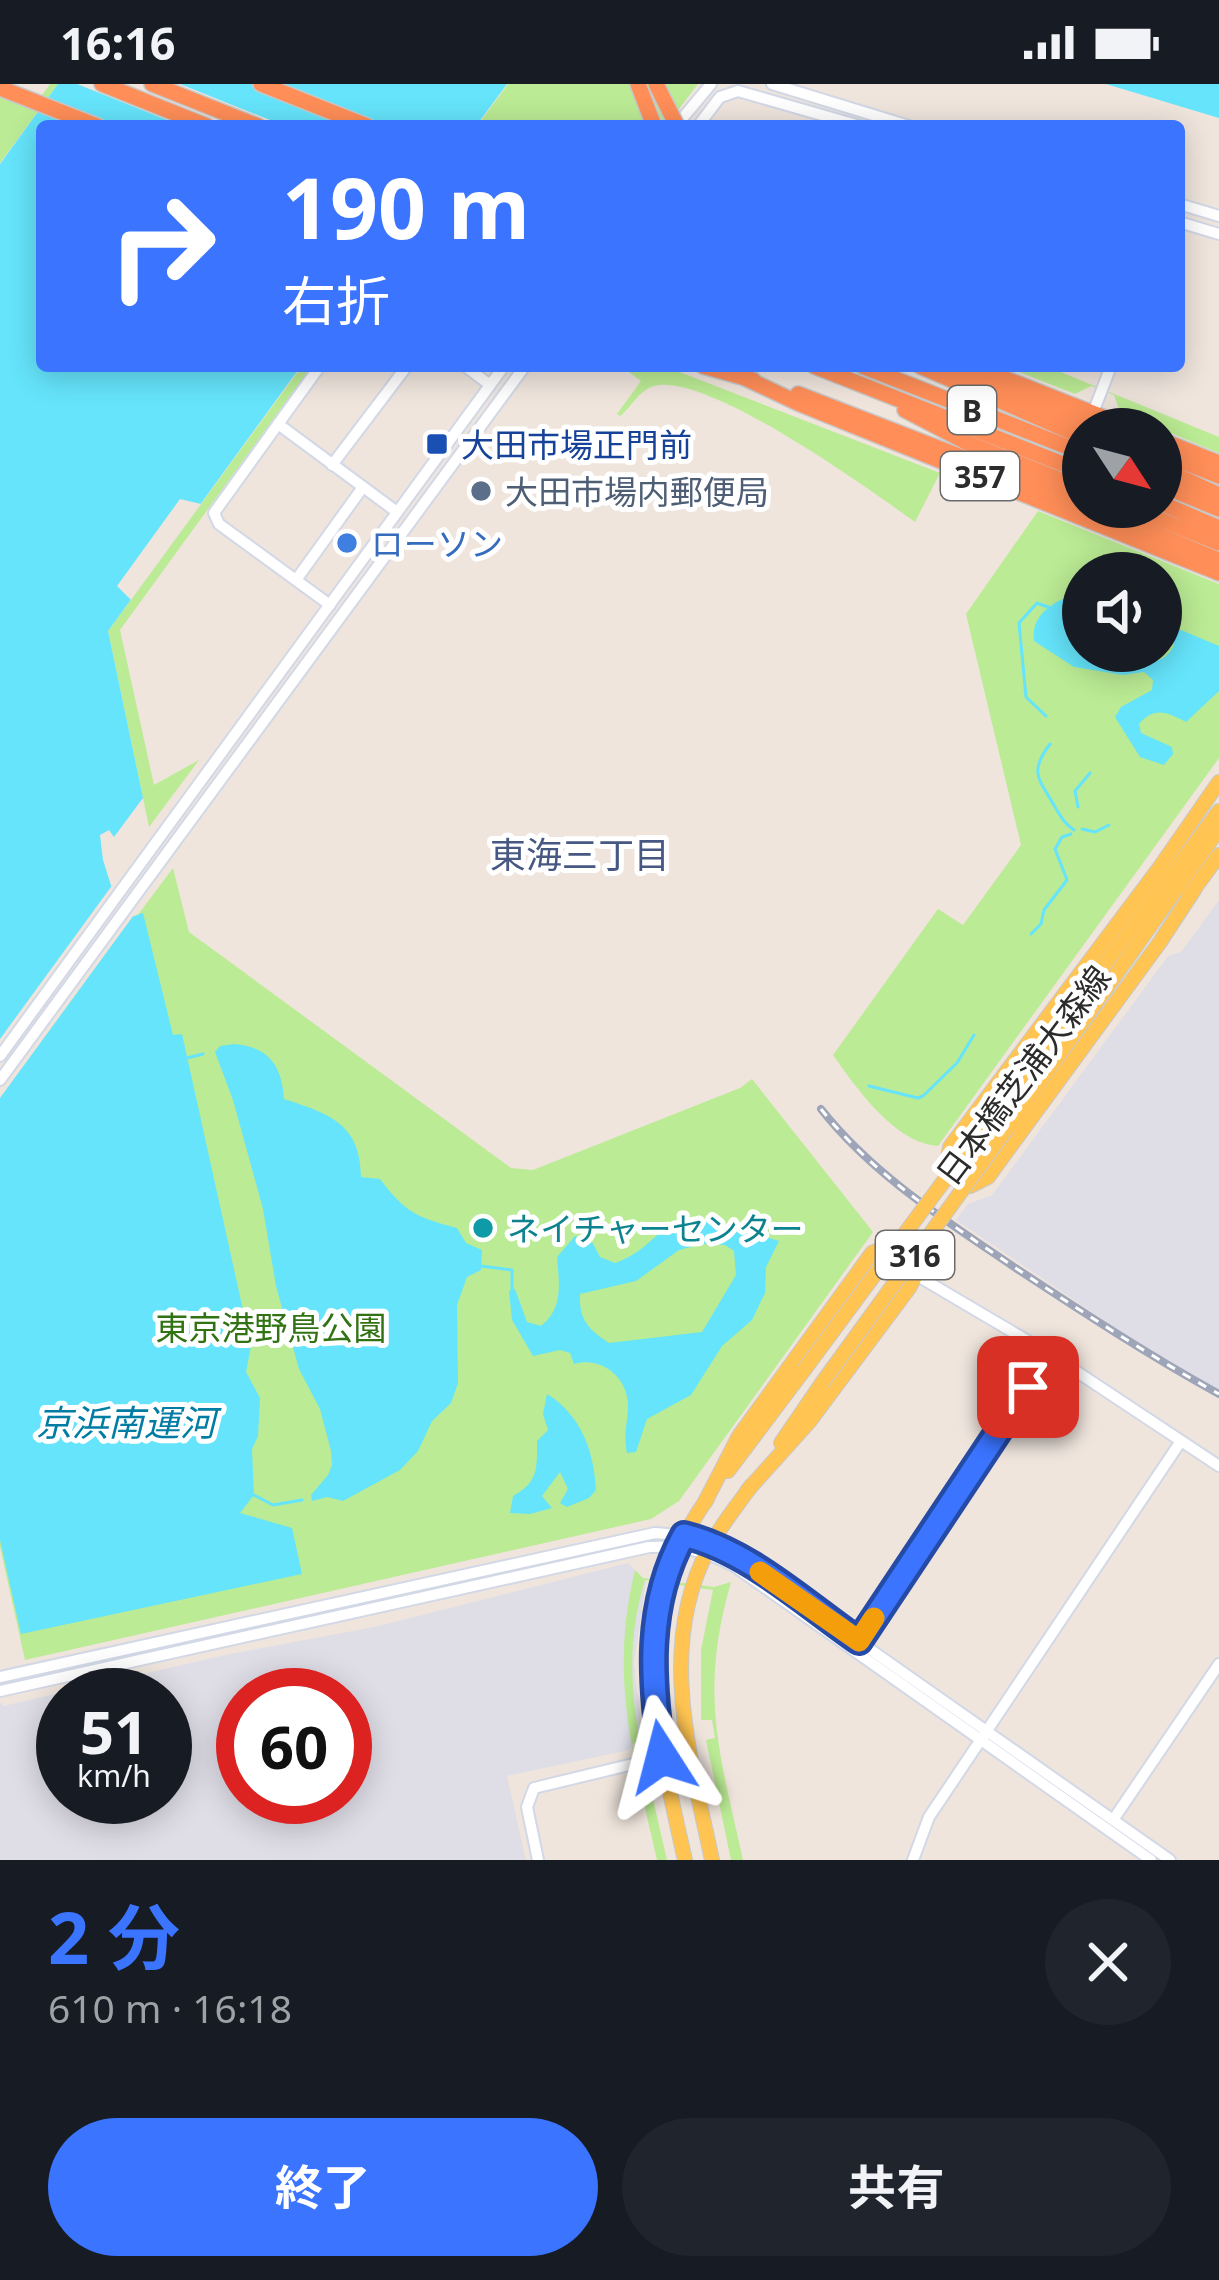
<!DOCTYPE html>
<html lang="ja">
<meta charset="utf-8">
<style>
:root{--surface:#171b24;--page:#20242c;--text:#f1f3f6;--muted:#9ea1a6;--accent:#3a74ff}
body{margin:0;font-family:"Noto Sans","Noto Sans JP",sans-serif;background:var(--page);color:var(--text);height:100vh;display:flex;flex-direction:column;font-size:45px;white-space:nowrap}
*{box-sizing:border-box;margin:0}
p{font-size:39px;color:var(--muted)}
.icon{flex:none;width:66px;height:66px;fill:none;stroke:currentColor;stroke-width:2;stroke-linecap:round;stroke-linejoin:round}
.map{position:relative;height:1776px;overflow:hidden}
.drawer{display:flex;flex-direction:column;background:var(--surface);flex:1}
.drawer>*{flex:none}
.guide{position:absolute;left:36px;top:36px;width:1149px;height:252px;border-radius:12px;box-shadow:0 6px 30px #0003;background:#3a74ff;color:#fff;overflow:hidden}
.needle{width:78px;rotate:126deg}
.buttons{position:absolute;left:1062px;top:324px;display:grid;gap:24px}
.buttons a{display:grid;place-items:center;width:120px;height:120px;border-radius:50%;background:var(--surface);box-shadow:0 6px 30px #0003;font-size:60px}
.speed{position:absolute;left:36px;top:1584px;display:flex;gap:24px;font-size:60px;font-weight:700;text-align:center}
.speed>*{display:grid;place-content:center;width:156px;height:156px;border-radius:50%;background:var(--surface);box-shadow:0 6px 30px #0003;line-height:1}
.speed small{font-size:30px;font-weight:400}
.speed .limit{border:18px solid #d22;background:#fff;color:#111}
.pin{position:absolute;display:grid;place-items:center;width:102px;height:102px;color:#fff;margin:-51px;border-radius:24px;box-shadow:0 6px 18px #0006}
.me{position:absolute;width:132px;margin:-66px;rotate:351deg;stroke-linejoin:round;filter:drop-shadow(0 0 9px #0008)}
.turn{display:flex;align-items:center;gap:42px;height:252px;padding:0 48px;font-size:54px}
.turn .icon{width:156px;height:156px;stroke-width:2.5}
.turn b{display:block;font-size:84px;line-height:102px}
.round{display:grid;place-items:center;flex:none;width:126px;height:126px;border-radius:63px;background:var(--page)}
.headline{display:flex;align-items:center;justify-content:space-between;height:204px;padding:0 48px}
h1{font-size:72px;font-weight:700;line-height:90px;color:var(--accent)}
.button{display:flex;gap:24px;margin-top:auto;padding:24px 48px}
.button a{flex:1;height:138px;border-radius:72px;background:var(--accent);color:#fff;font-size:48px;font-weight:700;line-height:138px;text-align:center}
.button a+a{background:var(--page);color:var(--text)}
.status{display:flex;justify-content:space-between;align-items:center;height:84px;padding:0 60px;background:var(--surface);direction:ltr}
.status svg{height:33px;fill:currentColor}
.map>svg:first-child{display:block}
</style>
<div class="status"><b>16:16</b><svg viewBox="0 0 49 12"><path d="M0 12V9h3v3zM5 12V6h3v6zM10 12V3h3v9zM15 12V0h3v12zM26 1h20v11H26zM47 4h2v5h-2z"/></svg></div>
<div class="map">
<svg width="1219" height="1776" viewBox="0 0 1219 1776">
<rect width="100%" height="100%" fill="#efe5dd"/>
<g fill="#dfdee7" fill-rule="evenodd">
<path d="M1219 816V1305L1218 1306 1124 1250 956 1136 968 1120 992 1111 1168 872 1181 868Z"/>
<path d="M628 1479 646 1497 634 1579 642 1649 629 1666 507 1692 526 1776H0V1618L3 1622 225 1571 374 1543ZM63 1611H165V1713H63ZM243 1611H345V1713H243Z"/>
</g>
<g fill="#bbeb94" fill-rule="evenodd">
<path d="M50 0H58L0 79V12L32 25Z"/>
<path d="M508 0H698L666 42H477Z"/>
<path d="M302 282H312L120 546 154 701 199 676 149 743 108 547Z"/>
<path d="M621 282H664L940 389 915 438C870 406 706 287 654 302 638 307 632 323 620 332L617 330 641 297Z"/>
<path d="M1004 282H1046L1219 353V369L1120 328 1114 311 1091 302 1075 310Z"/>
<path d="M1038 427 1219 500V674L938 1062C895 1059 857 1005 833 971L938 825 963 841 1021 761 966 530ZM1083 489H1161V567H1083Z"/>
<path d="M173 784 189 848 511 1084 533 1086 740 1004 752 995 873 1148 679 1417 651 1435 25 1576 0 1463V1015Z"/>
<path d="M635 1486 643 1494 714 1503 731 1498C699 1609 719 1667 743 1776H731L706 1656 715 1654 712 1636H701V1566L713 1506 645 1496C628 1549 630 1603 640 1657L632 1660 640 1699 649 1698 667 1776H657C633 1670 609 1594 635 1486Z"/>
</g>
<g fill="#65e4fb" fill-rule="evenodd">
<path d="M58 0H507L476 42H42V282H301L108 547 143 714 114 753 109 746 100 751 103 776 122 836 143 829 173 951 182 950 251 1262 246 1288 260 1314 258 1352 252 1365 254 1411 240 1429 292 1444 302 1490 21 1550 0 1456V80Z"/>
<path d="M1106 0H1219V34Z"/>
<path d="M1067 513 1083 515V567H1099L1102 577 1118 584 1139 573C1155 580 1166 577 1174 561L1173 553 1161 546 1162 538 1219 562V607L1186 638C1167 628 1154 622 1139 640L1141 649 1172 663 1173 670 1164 681 1140 673 1115 633 1121 623 1152 606 1153 596 1144 588 1123 591 1074 583 1034 557C1031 534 1048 521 1067 513Z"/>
<path d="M234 960C269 963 282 982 284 1015 327 1029 361 1039 361 1093L380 1095C406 1129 416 1133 457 1144L466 1159 482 1166 481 1186 467 1193 457 1221 458 1299 451 1319 432 1337 418 1367 400 1386 343 1417 327 1413 312 1417 311 1411 328 1391 332 1381 331 1367 320 1325 299 1285 276 1202 263 1125 233 1016 215 968 220 962Z"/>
<path d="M685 1134 728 1141 779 1157 766 1183 765 1209 752 1236 722 1262 691 1311 647 1335 636 1368 627 1369C623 1350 628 1338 628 1320 627 1291 599 1272 574 1280L570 1269 560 1266 533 1272 512 1236 509 1207 515 1205 527 1238 541 1242C564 1224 559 1199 557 1173L575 1152 591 1156 600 1173 615 1179C649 1167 654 1146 685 1134ZM702 1160 725 1161 734 1167 736 1191 702 1248 609 1259C588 1245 579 1236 580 1210L636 1197 679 1166Z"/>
<path d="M547 1310C581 1331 594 1367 596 1406L589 1414 567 1423 560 1419 568 1405 560 1388 542 1412 552 1424 530 1430 510 1429 513 1412C539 1398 537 1383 537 1357L548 1346 543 1330Z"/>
</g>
<g fill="#efe5dd">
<path d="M77 0H180L285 42H182Z"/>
<path d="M180 415 201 420 131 516 117 502Z"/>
<path d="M116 796 126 829 139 824 0 1014V955Z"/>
</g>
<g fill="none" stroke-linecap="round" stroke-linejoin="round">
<g stroke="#65e4fb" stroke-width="3">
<path d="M1046 632 1026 613 1019 539 1037 519 1048 523"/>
<path d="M1050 660C1027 690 1041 697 1055 723 1062 734 1063 738 1074 746"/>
<path d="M1078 723 1075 707 1090 689"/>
<path d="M1082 745 1095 748 1109 741"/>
<path d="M1031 850 1041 840 1044 826 1067 796 1055 765 1062 753 1071 750"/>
<path d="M187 974 203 970"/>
<path d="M869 1002 918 1014 923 1012 957 979 974 951"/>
<path d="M481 1182 512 1186V1206"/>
<path d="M254 1411 273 1421 302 1416"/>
</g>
<defs>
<g id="minor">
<path d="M772 0 909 42"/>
<path d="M676 42 711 0"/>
<path d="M698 42 720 13 738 7 860 42"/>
<path d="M1179 120 1219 132"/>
<path d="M1179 138 1219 150"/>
<path d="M320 282 214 429 219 440 330 521"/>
<path d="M465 282 490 301"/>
<path d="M1093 329 1111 282"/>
<path d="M278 340 397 428"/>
<path d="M332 381 407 282"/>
<path d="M296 496 363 403"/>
<path d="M0 972 504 282"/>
<path d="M0 996 525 282"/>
<path d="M916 1191 1050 1270 1219 1382"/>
<path d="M858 1557 1050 1270"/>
<path d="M0 1593 655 1449C688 1451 712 1458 740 1474L1170 1776"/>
<path d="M0 1607 649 1463C682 1461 705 1467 734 1482L1151 1776"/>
<path d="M1113 1736 1219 1580"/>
<path d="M538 1776 527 1723 534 1704 662 1673"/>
<path d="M913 1776 929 1733 1181 1357"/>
</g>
<g id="major">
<path d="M1157 787 950 1063 946 1084 955 1095 970 1102 988 1093 1160 858 1194 806"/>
<path d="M1153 793 1219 698"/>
<path d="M1189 812 1219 771"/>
<path d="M992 1032 1219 727"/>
<path d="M1008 1043 1219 745"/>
<path d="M781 1359 822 1299"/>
<path d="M728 1387 804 1286"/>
<path d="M705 1418 739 1352 872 1169 887 1162C905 1165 914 1173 916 1191L909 1204 809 1338 747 1407"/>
<path d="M685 1776C656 1646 624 1533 707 1415"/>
<path d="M712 1776C691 1675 656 1562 709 1464 720 1442 737 1422 751 1402"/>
</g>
<g id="highway">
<path d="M102 0 207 42"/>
<path d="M152 0 258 42"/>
<path d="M261 0 367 42"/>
<path d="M638 0 654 42"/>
<path d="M0 4 97 42"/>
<path d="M703 282 753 296"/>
<path d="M814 282 1083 388"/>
<path d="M862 282 1083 369"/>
<path d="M920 282 1083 353"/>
<path d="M973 282 1133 345"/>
<path d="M952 287 1099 345"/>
<path d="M743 293 800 320 1219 489"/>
<path d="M798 310 1083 420"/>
<path d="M905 326 968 359 1083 405"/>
<path d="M1161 356 1219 379"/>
<path d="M1161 369 1219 392"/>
<path d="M1161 384 1219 411"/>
<path d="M1161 401 1219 425"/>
<path d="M1161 419 1219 444"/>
<path d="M1091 423 1219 476"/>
<path d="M1128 423 1219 459"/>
</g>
</defs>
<use href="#minor" stroke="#d2d8e6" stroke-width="14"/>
<use href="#major" stroke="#c8c8c8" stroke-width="16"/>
<use href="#highway" stroke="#c8c8c8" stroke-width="18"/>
<use href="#minor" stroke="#fff" stroke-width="10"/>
<use href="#major" stroke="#ffc452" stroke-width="14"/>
<use href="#highway" stroke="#ff8e58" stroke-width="15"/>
<defs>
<path id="rail" d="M821 1025C873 1091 945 1136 1014 1183 1081 1227 1148 1271 1219 1310"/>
</defs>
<use href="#rail" stroke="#9ea5b8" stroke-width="8"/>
<use href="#rail" stroke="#fff" stroke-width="3" stroke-dasharray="9" stroke-linecap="butt"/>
<defs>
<g id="major-bridge">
<path d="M804 1286 992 1032"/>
<path d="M822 1299 1008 1043"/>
</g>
<path id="highway-bridge" d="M656 0 677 42"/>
</defs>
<use href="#major-bridge" stroke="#c8c8c8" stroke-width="16" stroke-linecap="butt"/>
<use href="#highway-bridge" stroke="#c8c8c8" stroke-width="18" stroke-linecap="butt"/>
<use href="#major-bridge" stroke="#ffc452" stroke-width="14"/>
<use href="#highway-bridge" stroke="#ff8e58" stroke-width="15"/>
</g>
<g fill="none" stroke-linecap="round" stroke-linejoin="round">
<defs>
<path id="route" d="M662 1673C651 1597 645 1521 684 1451 749 1467 804 1519 859 1557L1028 1303"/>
</defs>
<use href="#route" stroke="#264ba6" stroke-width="30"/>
<use href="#route" stroke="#3a74ff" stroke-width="21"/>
<path stroke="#f59e0b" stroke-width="21" d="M760 1488 859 1557 874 1534"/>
</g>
<rect fill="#1a4fb4" stroke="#fff" stroke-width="4.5" x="425" y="348" width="24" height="24" rx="6"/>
<circle fill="#5c6f8a" stroke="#fff" stroke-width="4.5" cx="481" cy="407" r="12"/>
<circle fill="#3f7fe0" stroke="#fff" stroke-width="4.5" cx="347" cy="459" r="12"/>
<circle fill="#0f9aa8" stroke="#fff" stroke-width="4.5" cx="483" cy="1144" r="12"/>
<g text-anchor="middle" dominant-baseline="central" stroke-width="10" stroke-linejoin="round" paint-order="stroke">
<g fill="#fff" stroke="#6b6b6b" stroke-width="3">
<rect x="948" y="302" width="48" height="48" rx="9"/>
<rect x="941" y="368" width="78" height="48" rx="9"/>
<rect x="876" y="1147" width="78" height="48" rx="9"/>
</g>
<g font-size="30" font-weight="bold" fill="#2c2c2c">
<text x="972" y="326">B</text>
<text x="980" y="392">357</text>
<text x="915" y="1171">316</text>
</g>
<g font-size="33" fill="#164399" stroke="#fff" text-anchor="start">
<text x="461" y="360">大田市場正門前</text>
</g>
<g font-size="33" fill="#4e5e75" stroke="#fff" text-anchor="start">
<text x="505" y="407">大田市場内郵便局</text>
</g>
<g font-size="33" fill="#366cbe" stroke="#fff" text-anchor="start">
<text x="371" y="459">ローソン</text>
</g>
<g font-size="33" fill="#2c2c2c" stroke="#fff">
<text transform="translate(1023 991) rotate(-53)">日本橋芝浦大森線</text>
</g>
<g font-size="33" fill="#0d838f" stroke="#fff" text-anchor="start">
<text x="507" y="1144">ネイチャーセンター</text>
</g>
<g font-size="33" fill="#317213" stroke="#fff">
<text x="271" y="1243">東京港野鳥公園</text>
</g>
<g font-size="36" fill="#475882" stroke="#fff">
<text x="580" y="770">東海三丁目</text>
</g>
<g font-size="36" font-style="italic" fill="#017da4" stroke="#fff">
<text x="126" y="1338">京浜南運河</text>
</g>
</g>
</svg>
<div class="buttons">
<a><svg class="needle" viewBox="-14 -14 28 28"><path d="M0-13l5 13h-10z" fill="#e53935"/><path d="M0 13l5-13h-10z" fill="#9ea1a6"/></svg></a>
<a><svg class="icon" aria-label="sound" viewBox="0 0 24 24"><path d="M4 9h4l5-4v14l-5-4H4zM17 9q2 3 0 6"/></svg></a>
</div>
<div class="speed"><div>51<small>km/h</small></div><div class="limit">60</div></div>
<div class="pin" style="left:1028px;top:1303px;background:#d93025"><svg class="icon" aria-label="arrive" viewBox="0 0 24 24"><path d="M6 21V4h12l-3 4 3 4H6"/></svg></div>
<svg class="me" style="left:662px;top:1673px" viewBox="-20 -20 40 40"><path d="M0-17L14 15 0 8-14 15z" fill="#3a74ff" stroke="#fff" stroke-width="4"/></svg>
<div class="guide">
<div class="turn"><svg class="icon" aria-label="right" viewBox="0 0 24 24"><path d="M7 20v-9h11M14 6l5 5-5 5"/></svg><div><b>190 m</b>右折</div></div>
</div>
</div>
<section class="drawer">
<div class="headline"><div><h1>2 分</h1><p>610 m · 16:18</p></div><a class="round"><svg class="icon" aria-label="close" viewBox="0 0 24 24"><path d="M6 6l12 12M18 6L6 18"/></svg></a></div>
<div class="button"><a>終了</a><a>共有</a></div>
</section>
